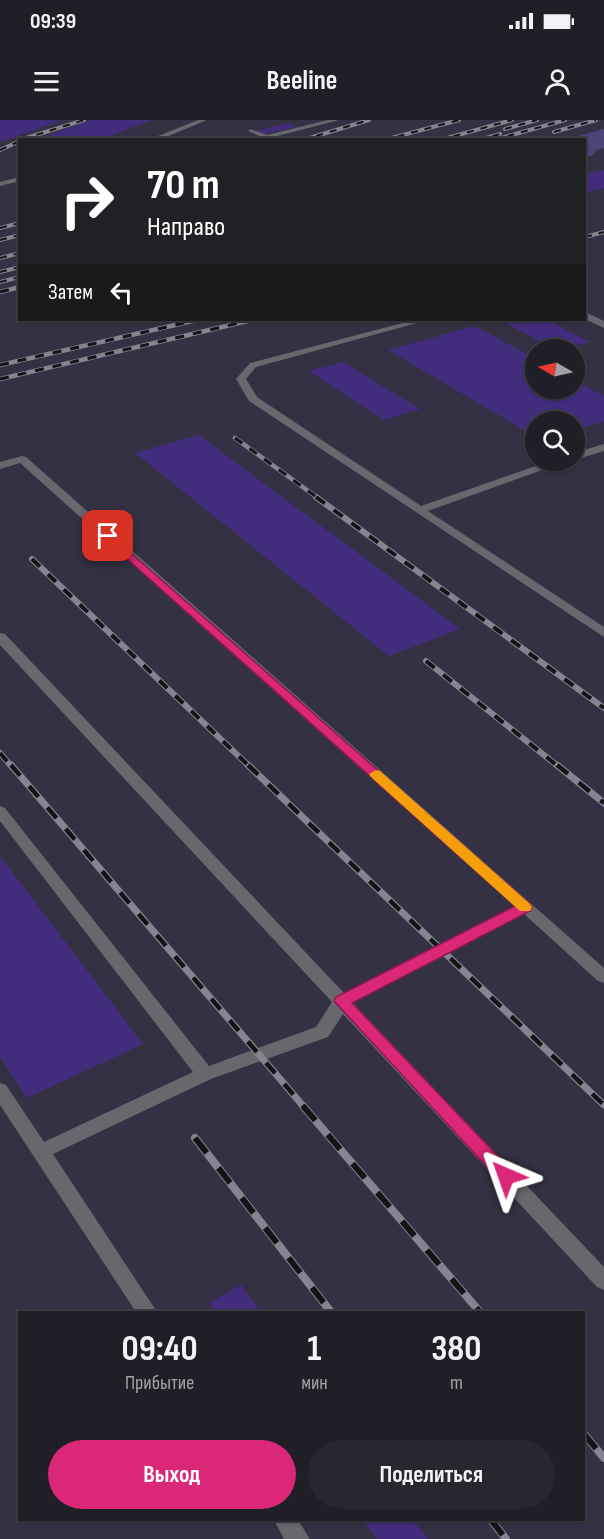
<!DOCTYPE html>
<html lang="ru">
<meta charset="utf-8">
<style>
:root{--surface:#201f28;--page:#282730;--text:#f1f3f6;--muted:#a2a2a8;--line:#3d3d45;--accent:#db2777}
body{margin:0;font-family:"Sofia Sans Condensed",sans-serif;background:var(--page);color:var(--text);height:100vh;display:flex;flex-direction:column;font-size:22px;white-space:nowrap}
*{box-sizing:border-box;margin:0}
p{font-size:20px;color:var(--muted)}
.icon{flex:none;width:33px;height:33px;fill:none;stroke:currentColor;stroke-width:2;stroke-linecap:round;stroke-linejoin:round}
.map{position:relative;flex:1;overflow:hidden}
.side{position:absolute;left:18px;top:1191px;width:567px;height:210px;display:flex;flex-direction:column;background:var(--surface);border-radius:0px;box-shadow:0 2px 4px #0004,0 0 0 2px var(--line)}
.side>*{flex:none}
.banner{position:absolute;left:18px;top:18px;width:568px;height:183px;border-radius:0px;box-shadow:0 2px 4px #0004,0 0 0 2px var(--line);background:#202124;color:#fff;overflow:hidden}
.needle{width:39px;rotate:279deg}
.buttons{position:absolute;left:525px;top:219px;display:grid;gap:12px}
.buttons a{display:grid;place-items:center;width:60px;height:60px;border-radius:50%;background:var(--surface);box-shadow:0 2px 4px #0004,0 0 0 2px var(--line);font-size:30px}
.pin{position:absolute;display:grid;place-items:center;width:51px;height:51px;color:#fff;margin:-26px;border-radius:12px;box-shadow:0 3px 9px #0006}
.me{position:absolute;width:66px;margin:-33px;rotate:317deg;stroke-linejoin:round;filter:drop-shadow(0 0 4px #0008)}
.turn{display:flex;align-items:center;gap:21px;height:126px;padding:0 30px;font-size:27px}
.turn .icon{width:78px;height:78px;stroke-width:2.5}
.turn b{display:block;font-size:42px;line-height:51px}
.then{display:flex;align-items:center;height:57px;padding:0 30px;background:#0003;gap:12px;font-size:22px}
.eta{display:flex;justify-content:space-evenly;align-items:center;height:102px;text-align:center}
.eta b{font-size:36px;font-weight:700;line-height:42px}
.primary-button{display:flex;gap:12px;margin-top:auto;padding:12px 30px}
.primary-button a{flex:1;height:69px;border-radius:36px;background:var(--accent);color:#fff;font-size:24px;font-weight:700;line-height:69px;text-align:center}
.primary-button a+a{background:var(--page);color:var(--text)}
.status{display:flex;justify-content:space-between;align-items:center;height:42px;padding:0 30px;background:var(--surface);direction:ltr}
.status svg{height:16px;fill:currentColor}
header{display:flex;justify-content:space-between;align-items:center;height:78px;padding:0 30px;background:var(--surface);font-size:27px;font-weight:700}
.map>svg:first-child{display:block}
</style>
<div class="status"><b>09:39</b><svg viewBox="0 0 49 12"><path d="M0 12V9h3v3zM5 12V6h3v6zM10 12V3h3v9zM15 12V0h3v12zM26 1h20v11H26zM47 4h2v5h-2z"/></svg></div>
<header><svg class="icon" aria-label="menu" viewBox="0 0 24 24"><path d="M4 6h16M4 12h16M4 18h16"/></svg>Beeline<svg class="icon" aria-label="person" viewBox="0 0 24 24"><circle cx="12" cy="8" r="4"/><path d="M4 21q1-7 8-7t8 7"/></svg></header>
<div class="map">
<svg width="604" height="1419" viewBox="0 0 604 1419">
<rect width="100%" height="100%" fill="#2b2936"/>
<path fill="#343144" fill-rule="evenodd" d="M0 0H604V1419H0ZM20 20H585V200H20ZM536 230H574V268H536ZM536 302H574V340H536ZM20 1192H584V1400H20Z"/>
<path fill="#4e4478" d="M604 9V28L596 30 593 35 585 37V20L567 19Z"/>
<g fill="#422d7d">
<path d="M0 0H63L0 22Z"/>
<path d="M91 0H152L99 20H55L59 17 49 15Z"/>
<path d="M289 3 297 7 264 14 256 11Z"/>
<path d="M604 50V68L585 73V55Z"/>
<path d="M500 200H547L590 222 556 230Z"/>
<path d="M475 206 536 239V268H574V260L604 276V301L574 311V302H536V317L388 230Z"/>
<path d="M343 242 420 289 384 300 309 251Z"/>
<path d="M199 315 460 509 389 536 135 333Z"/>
<path d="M0 736 143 924 27 978 0 937Z"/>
<path d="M241 1165 261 1192H216L209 1183Z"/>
<path d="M363 1400H413L428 1419H377Z"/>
</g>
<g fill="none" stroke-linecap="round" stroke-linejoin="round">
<path fill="#67676d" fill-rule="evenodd" d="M328 0H339L266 19 248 11 251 9 267 15Z"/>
<g fill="#67676d" fill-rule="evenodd">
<path d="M198 0H207L159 20H148Z"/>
<path d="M20 57V61L0 66V62Z"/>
<path d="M585 192 604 201V208L585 199Z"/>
<path d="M414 200H428L256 247 246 259 257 277 421 386 553 340H570L428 391 604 507V517L249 281 236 259 250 243Z"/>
<path d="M604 324V331L574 340V333Z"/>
<path d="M22 336 26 337 604 848V863L598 861 524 794 353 883 604 1147V1170L597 1167 343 894 328 917 211 959 53 1034 157 1192H136L0 985V963L6 965 44 1022 193 952 0 701V686L5 688 209 946 316 907 332 882 0 525V513L5 514 344 873 514 786 20 343 0 349V342Z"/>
<path d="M274 1400H298L310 1419H284Z"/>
</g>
<defs>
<g id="rail-far4">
<path d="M505 9 537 0"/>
<path d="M554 12 596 0"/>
<path d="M23 19 84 0"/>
<path d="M303 20 369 0"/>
<path d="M384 20 459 0"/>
<path d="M440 20 512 0"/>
<path d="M479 20 500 14"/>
<path d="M494 20 565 0"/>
<path d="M0 30 20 21"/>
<path d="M0 108 20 103"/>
<path d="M585 117 604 112"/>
<path d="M0 120 20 115"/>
<path d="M0 138 20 133"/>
<path d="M0 152 20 147"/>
<path d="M0 162 20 157"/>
</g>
<g id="rail-far3">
<path d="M0 172 20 167"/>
<path d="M0 245 197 200"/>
<path d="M0 259 252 200"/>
<path d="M235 318 318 378"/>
</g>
<g id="rail-far2">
<path d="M316 377 604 588"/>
<path d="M32 439 250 647"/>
<path d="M426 541 559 647"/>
<path d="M0 633 12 647"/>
</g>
<g id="rail-far1">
<path d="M11 645 304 987"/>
<path d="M248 645 604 985"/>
<path d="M557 645 604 683"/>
</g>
<g id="rail">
<path d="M303 986 480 1192"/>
<path d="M195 1018 331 1192"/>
<path d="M584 1314 604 1338"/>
<path d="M491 1400 506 1419"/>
</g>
</defs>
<use href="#rail-far4" stroke="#868490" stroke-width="4"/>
<use href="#rail-far3" stroke="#868490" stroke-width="4.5"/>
<use href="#rail-far2" stroke="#868490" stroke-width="6"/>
<use href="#rail-far1" stroke="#868490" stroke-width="7"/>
<use href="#rail" stroke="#868490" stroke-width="8"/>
<use href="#rail-far4" stroke="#131318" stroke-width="2" stroke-dasharray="7" stroke-linecap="butt"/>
<use href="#rail-far3" stroke="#131318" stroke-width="3" stroke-dasharray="9" stroke-linecap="butt"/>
<use href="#rail-far2" stroke="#131318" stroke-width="4" stroke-dasharray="11" stroke-linecap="butt"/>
<use href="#rail-far1" stroke="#131318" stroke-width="4.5" stroke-dasharray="14" stroke-linecap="butt"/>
<use href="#rail" stroke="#131318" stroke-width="6" stroke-dasharray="19" stroke-linecap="butt"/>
</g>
<path fill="#db2777" stroke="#8e194d" stroke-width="1.5" d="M108 413 530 784 532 787 530 791 352 883 512 1051 514 1056 512 1061 506 1063 500 1061 334 881 336 877 515 786 105 419V414Z"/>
<path fill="#f59e0b" d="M376 650 380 651 530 784 532 787 530 791H520L371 657 369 654Z"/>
</svg>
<div class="buttons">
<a><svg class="needle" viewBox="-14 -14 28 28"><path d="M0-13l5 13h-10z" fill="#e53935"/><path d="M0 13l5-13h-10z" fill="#a2a2a8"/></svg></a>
<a><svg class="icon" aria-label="search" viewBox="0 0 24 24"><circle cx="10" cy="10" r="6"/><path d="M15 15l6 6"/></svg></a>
</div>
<div class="pin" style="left:108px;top:416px;background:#d93025"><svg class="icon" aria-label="arrive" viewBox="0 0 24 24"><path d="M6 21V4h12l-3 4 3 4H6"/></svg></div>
<svg class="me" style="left:506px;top:1056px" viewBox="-20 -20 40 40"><path d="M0-17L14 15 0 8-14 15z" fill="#db2777" stroke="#fff" stroke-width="4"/></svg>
<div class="banner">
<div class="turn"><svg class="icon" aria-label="right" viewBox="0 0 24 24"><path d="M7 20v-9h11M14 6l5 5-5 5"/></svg><div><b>70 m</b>Направо</div></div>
<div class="then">Затем<svg class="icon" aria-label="left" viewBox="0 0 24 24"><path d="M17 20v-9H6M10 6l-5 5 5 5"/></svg></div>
</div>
<section class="side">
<div class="eta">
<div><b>09:40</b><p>Прибытие</p></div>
<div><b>1</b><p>мин</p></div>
<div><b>380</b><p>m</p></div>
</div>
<div class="primary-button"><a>Выход</a><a>Поделиться</a></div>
</section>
</div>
